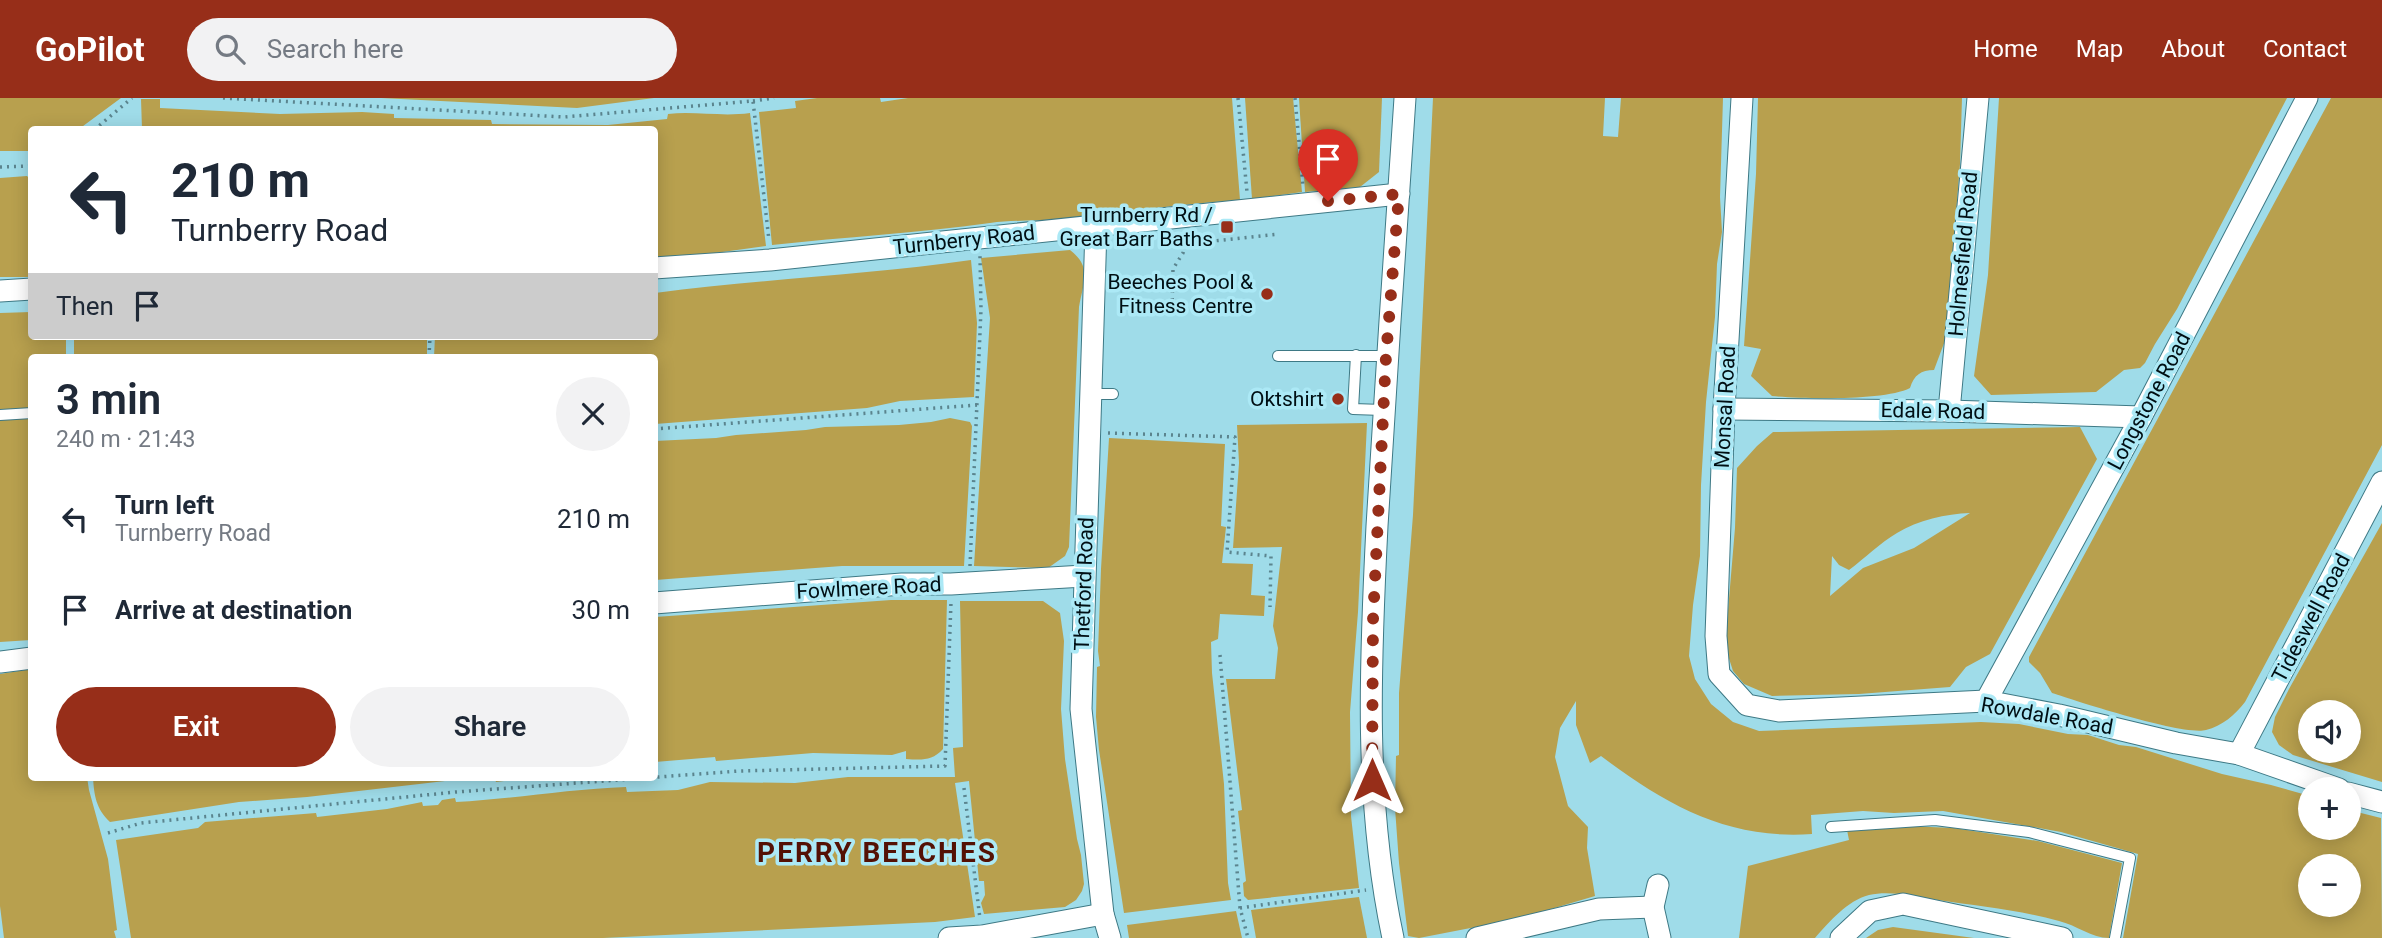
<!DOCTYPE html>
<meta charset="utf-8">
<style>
:root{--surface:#fff;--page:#f2f2f3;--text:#1f2937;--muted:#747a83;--accent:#972e19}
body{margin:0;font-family:Roboto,sans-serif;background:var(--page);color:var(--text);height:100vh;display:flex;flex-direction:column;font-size:26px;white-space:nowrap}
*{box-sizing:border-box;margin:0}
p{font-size:23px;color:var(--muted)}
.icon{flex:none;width:38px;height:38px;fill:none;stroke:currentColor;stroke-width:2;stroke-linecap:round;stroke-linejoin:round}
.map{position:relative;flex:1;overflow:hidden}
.panel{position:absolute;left:28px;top:256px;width:630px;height:427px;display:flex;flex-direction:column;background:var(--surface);border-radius:7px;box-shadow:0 4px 18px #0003}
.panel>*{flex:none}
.banner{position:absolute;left:28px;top:28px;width:630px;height:214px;border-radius:7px;box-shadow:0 4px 18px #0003;background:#fff;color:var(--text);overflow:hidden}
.fabs{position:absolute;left:2298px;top:602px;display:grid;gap:14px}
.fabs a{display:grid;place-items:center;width:63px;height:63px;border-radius:50%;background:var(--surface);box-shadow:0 4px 18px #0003;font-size:35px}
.pin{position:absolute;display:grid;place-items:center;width:60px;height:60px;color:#fff;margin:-72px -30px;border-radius:50% 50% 50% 0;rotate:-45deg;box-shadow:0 0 7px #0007}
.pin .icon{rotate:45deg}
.me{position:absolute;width:77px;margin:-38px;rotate:0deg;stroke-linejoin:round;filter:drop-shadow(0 0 5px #0008)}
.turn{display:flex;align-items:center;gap:24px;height:147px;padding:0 28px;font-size:32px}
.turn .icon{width:91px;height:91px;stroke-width:2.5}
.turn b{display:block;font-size:49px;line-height:60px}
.then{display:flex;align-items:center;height:66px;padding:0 28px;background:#0003;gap:14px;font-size:26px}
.round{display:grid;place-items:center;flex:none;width:74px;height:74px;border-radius:37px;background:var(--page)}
.summary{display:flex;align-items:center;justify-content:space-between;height:119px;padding:0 28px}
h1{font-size:42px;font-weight:600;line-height:52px}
.primary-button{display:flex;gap:14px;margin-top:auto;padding:14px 28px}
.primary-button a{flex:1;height:80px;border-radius:42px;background:var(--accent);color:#fff;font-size:28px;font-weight:600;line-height:80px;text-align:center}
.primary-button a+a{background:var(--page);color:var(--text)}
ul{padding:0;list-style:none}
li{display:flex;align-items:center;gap:21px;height:91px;padding:0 28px}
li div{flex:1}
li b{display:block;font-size:26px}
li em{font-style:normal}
header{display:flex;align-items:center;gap:42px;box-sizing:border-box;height:98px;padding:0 35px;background:var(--accent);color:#fff}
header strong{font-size:33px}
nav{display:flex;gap:38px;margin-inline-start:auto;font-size:24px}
.search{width:490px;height:63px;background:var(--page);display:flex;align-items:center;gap:18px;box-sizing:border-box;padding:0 24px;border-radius:38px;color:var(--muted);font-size:26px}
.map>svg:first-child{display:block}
</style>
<header>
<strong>GoPilot</strong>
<div class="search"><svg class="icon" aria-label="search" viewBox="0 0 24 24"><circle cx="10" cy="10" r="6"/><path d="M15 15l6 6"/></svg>Search here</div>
<nav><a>Home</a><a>Map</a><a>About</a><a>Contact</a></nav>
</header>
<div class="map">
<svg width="2382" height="840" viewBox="0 0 2382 840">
<rect width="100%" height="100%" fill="#9fdce9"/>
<g fill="#b8a04e" fill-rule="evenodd">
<path d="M0 0H121L79 31 32 32 31 53H0Z"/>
<path d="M381 0H654L577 10Z"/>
<path d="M817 0H880L881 4 908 0H1232L1240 102C1179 106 1120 115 1059 121 1036 123 1013 122 990 125 918 135 845 139 772 147L759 14 796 10 795 3Z"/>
<path d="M1245 0H1293L1302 94 1252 101Z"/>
<path d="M1299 0H1382L1379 74 1360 89 1305 94Z"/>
<path d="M1433 0H1605L1603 38 1618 39 1621 0H1723L1720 99 1722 134 1717 166 1715 219 1706 304 1701 387 1700 458 1693 507 1689 558 1695 581 1711 606 1733 624 1759 633 1981 624 2019 626 2068 636 2088 637 2119 647 2136 649 2222 676 2271 687 2310 698V730H2348L2349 712 2381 720 2382 840H2123L2138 756 2061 734 1943 713 1894 715 1863 713 1811 717 1812 736C1728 742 1666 707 1601 658L1590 665 1576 627V603L1560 630 1555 659 1568 708 1588 729 1587 750 1595 798 1517 821 1419 840 1408 838 1399 765 1395 710 1396 658 1399 657V595L1413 417ZM2310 768H2348V807H2310Z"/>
<path d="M1758 0H1962L1960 66 1946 240 1934 272C1921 272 1914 277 1910 290 1885 303 1801 301 1772 298L1751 278 1761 251 1744 248 1756 76Z"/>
<path d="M1999 0H2287L2177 211 2155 246 2145 265 2140 270 2124 272 2096 294 1991 297 1974 278 1988 177Z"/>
<path d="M2331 0H2382V347L2245 604C2235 617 2222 628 2206 632 2183 638 2080 604 2052 595L2040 575 2029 564V559Z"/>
<path d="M141 1H160V10L280 16 362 14 394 16V20L491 22 492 26 608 27 667 21 668 16C695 13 722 19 750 15L766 148 708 156 655 159 654 32 142 31Z"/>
<path d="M27 78 31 82V179H0V80Z"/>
<path d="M1070 152C1093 170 1083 184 1079 209L1069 449 1065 458 1048 470 974 468 990 220 981 160Z"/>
<path d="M971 162 977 225 974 299 900 303 867 310 655 326 654 259H434L435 238H654L655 195C760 181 866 177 971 162Z"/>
<path d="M31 214 32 238H66V259H32L31 312H0V215Z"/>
<rect x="74" y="238" width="353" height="21"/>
<path d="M31 319V542L0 544V322Z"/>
<path d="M950 320 970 324 972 328 964 468H842L655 482V343L716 340 736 337 806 332 825 329 899 327 931 324Z"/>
<path d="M1367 325 1358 514 1350 614 1351 718 1359 790 1248 802 1244 798 1243 785 1246 783 1238 713 1242 712 1226 581H1275L1278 550 1273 528 1282 449 1233 450 1239 365 1237 327Z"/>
<path d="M2080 329 2097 361 1990 556 1966 569 1950 589 1859 596 1772 598 1744 586 1733 573 1725 548 1735 430 1737 370 1757 348 1773 334ZM1970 415 1914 450 1863 470 1830 498 1832 458 1839 467 1849 472C1865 460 1880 445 1897 435 1918 422 1946 416 1970 415Z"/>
<path d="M1109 340 1225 346 1221 428 1226 429 1222 465 1253 466 1251 497 1265 498 1264 518 1220 516 1218 541 1211 544 1212 575 1224 686 1228 785 1231 802 1124 815 1099 652 1096 619 1097 569 1100 568 1098 553 1101 471Z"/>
<path d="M2382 425V684L2293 657 2279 647 2272 634 2275 619 2289 591ZM2348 614V653H2310V614Z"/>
<path d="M891 502H947L943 651C932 663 922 662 906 661V653L892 657 813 655 716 663 715 659 655 664V519Z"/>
<path d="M960 503H1043L1060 515 1064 543 1061 611 1065 661 1077 741 1081 757 1084 786 1082 793 1076 802 1065 809 984 816 981 805 985 797 984 783H979L969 683 955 685 975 819 935 824 603 840H131L116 742 198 730 205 724 316 715 317 719 387 711 422 704 423 708 438 707 442 702 455 700 456 704C513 701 569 691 626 689L627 694 678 692 710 684 795 685 848 679H955L953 650 963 649Z"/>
<path d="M31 571 32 679H87L89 692 108 761 117 832 114 833 116 840H4L0 808V576Z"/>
<path d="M93 679H528V680L496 684 494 679 445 683 307 699 239 704 110 724C96 711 94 697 93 679Z"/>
<path d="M1907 728 1954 730 2038 743 2122 765 2109 840C2092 840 2076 827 2059 823 2020 812 1978 808 1938 802 1916 799 1891 792 1869 797 1847 803 1830 823 1815 840H1739L1748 768 1849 742 1847 732Z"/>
<path d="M1359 799 1367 840H1256L1251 812Z"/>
<path d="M1236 813 1242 840H1129L1127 827Z"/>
<path d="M1893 829 1974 840H1866L1878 832Z"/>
</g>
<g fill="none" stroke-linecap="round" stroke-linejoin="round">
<defs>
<g id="lane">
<path d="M1356 257 1353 311 1383 312"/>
<path d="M1278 258H1386"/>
<path d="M1092 296H1113"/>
<path d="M0 317 32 315"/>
<path d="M1831 729 1935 722 2029 734 2130 760 2115 840"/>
</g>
<g id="street">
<path d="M1742 0 1724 311 1716 538 1719 576 1747 607 1779 613 1986 603 2059 617 2176 645 2239 656 2339 691"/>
<path d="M1096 130 1081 611 1103 816 1110 840"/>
<path d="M654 170 770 162 1399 96"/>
<path d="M0 193 32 191"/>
<path d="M1724 311 1949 313 2141 319"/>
<path d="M1949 313 1978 0"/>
<path d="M654 505 902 486H951L1084 478"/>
<path d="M0 564 32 560"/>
<path d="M1986 603 2141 319 2307 0"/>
<path d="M2239 656 2382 384"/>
<path d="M2348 695 2382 704"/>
<path d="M1658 787 1653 809 1660 840"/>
<path d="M949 840 982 838 1103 816"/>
<path d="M1393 840C1364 705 1370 566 1377 428 1385 285 1396 143 1405 0"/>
<path d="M1477 840 1599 811 1653 809"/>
<path d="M1841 840 1870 813 1903 806 2062 840"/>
</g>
</defs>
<use href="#lane" stroke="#3e7985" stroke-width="12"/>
<use href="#street" stroke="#3e7985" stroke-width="23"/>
<g stroke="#5b848e" stroke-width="3.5" stroke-dasharray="2 5" stroke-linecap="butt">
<path d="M223 0 564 19 753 3 769 142"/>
<path d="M1238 0 1247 94"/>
<path d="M1295 0 1303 89"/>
<path d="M753 3 774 0"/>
<path d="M94 32 132 0"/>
<path d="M0 69 32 68"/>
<path d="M1172 209 1173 171 1183 155 1185 146 1279 136"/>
<path d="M429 259 430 238"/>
<path d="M654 331 977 307"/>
<path d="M1108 335 1235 339 1227 454 1271 458 1270 509"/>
<path d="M970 468 981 211 980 158"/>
<path d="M1220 557 1240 810 1248 840"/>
<path d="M964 690 980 821"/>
<path d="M108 735 141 725 456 694 739 673 945 668 951 504"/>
<path d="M1240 810 1366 792"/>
</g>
<use href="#lane" stroke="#fff" stroke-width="10"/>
<use href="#street" stroke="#fff" stroke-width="21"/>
</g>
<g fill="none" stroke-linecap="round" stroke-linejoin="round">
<path stroke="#972e19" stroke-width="12" stroke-dasharray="0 21.6" d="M1328 103 1399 96 1386 258 1373 522 1372 682"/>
</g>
<g fill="#972e19" stroke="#ace9f6" stroke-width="2.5">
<rect x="1220" y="122" width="14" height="14" rx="3.5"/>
<circle cx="1267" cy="196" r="7"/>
<circle cx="1338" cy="301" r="7"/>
</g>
<g text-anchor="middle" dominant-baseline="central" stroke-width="7" stroke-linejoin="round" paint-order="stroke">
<g font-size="21" fill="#000f14" stroke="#ace9f6" text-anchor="end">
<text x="1213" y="117">Turnberry Rd /<tspan x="1213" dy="24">Great Barr Baths</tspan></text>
<text x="1253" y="184">Beeches Pool &amp;<tspan x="1253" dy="24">Fitness Centre</tspan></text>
<text x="1324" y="301">Oktshirt</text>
</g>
<g font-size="21" fill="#000f14" stroke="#ace9f6">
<text transform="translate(964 142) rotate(-6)">Turnberry Road</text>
<text transform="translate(1963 156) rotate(-85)">Holmesfield Road</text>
<text transform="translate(2149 303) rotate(-62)">Longstone Road</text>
<text transform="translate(1725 309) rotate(-87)">Monsal Road</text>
<text transform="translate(1933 313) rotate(1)">Edale Road</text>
<text transform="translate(1084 486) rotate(-88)">Thetford Road</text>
<text transform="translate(869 490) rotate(-3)">Fowlmere Road</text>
<text transform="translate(2311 520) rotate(-62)">Tideswell Road</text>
<text transform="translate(2047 618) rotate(10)">Rowdale Road</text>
</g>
<g font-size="28" font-weight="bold" letter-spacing="2" fill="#541105" stroke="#ace9f6">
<text x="877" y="754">PERRY BEECHES</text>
</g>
</g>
</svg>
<div class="fabs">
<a><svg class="icon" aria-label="sound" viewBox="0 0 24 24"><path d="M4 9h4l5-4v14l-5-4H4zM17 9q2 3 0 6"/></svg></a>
<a>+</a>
<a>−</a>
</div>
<div class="pin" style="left:1328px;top:103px;background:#d93025"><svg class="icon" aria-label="arrive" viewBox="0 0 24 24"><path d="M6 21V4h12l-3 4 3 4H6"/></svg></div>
<svg class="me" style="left:1372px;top:682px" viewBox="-20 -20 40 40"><path d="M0-17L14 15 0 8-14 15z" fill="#972e19" stroke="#fff" stroke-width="4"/></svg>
<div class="banner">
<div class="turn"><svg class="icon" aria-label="left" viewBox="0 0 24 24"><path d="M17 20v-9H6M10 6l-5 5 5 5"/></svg><div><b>210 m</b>Turnberry Road</div></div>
<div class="then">Then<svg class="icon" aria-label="arrive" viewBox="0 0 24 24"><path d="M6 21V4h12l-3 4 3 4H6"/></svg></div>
</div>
<section class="panel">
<div class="summary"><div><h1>3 min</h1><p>240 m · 21:43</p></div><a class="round"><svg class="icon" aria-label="close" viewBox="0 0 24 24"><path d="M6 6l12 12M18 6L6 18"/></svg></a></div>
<ul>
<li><svg class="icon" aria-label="left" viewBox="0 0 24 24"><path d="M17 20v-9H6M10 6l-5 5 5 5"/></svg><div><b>Turn left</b><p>Turnberry Road</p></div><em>210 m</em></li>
<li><svg class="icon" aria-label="arrive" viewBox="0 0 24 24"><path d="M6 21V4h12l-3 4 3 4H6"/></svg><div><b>Arrive at destination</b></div><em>30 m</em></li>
</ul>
<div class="primary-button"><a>Exit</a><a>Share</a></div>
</section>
</div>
